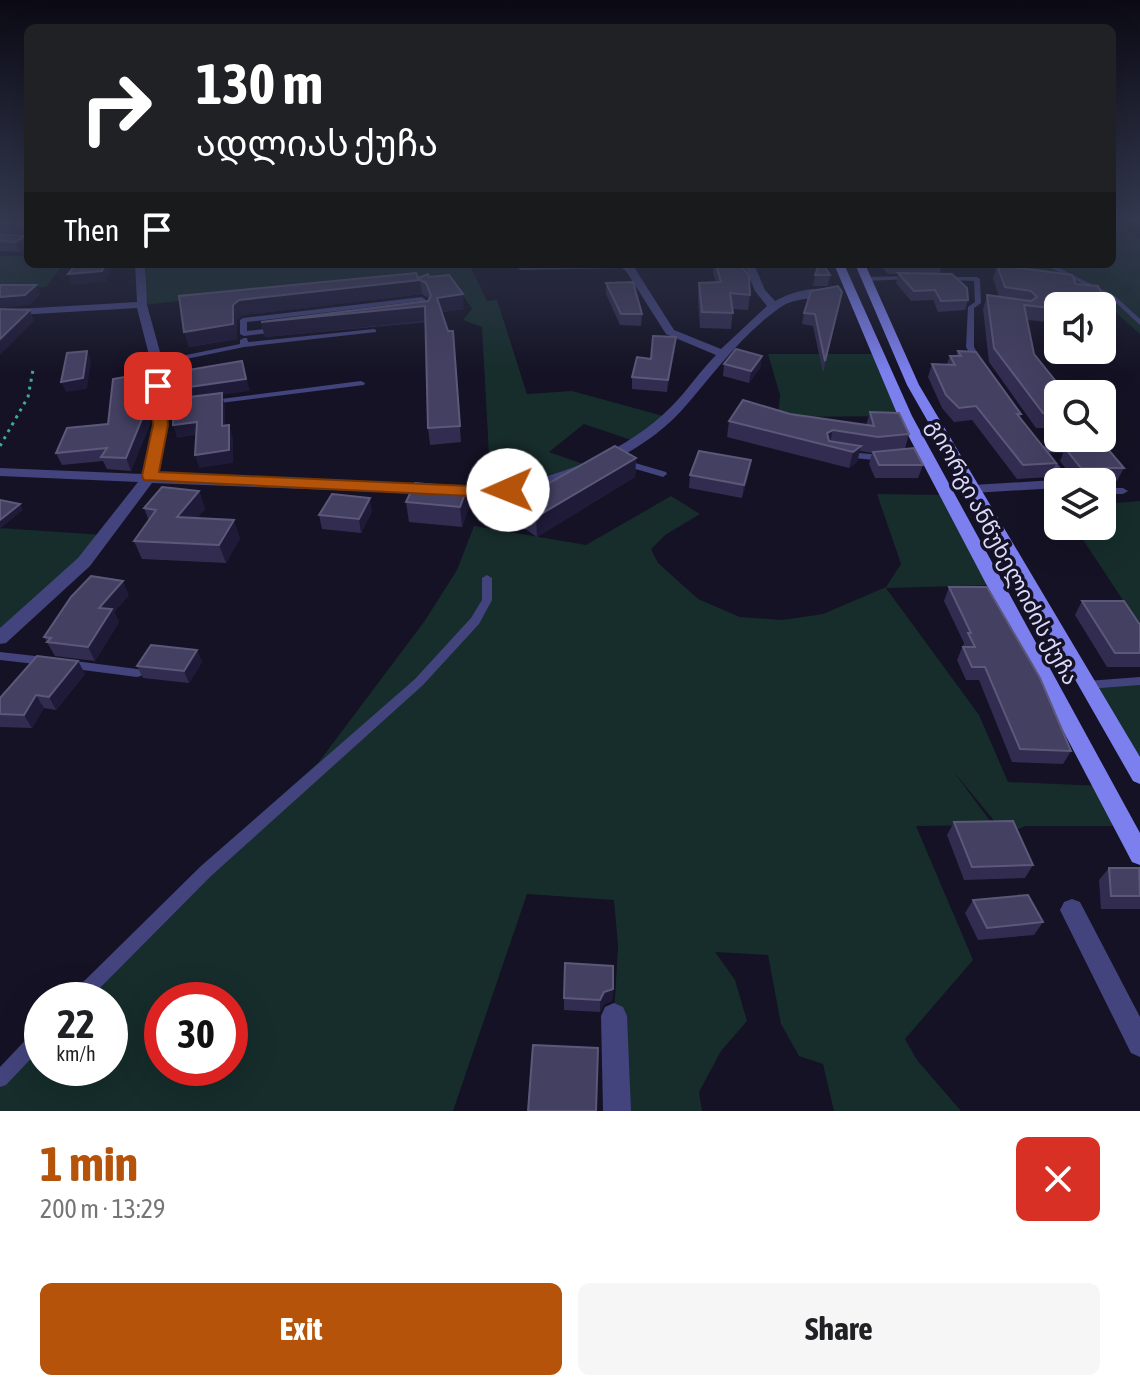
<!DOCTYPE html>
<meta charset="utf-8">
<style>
:root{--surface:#fff;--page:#f6f6f6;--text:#202124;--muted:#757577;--accent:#b45309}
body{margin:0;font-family:"Asap Condensed","Noto Sans Georgian",sans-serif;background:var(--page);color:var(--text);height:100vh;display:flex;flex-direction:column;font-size:30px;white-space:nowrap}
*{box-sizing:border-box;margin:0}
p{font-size:26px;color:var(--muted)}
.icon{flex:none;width:44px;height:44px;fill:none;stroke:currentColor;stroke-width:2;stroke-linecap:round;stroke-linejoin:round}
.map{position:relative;height:1111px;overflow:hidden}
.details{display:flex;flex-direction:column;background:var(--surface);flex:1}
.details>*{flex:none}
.top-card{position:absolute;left:24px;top:24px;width:1092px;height:244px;border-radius:12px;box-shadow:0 8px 32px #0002;background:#202124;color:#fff;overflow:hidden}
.fabs{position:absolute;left:1044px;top:292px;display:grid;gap:16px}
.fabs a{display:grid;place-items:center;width:72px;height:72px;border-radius:12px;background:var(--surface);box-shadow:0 8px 32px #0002;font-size:40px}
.speed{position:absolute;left:24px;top:982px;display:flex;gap:16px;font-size:40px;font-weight:700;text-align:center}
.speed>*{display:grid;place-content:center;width:104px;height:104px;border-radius:50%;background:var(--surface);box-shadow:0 8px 32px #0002;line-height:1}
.speed small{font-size:20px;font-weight:400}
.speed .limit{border:12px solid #d22;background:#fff;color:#111}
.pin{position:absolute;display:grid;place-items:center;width:68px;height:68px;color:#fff;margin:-34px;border-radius:16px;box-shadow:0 4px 12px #0006}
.me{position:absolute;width:88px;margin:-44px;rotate:269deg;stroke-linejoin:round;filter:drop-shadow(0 0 6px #0008)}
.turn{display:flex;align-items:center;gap:28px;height:168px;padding:0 40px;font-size:36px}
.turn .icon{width:104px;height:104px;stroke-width:2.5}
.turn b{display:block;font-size:56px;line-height:68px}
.then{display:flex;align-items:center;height:76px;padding:0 40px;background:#0003;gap:16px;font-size:30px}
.round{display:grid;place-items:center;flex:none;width:84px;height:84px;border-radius:12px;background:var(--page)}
.headline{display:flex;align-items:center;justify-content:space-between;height:136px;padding:0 40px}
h1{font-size:48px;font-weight:700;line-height:60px;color:var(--accent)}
.button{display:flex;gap:16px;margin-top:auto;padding:16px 40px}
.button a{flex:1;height:92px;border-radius:12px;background:var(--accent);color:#fff;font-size:32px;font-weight:700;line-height:92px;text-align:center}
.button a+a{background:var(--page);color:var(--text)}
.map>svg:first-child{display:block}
</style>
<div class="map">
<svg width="1140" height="1111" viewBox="0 0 1140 1111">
<rect width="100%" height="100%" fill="#141224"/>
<g fill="#162d2b" fill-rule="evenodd">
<path d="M1112 219 1140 238V334L1101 299 1022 276 1005 264H1112Z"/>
<path d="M0 256H28V264H64L46 287 0 288Z"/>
<path d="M147 264H469L487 301 497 300 527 394 572 391 667 417 634 441 584 424 549 452 586 465 491 492 482 327 463 320 472 309 462 294C355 286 248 293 142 305Z"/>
<path d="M768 354H877L905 416 778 417 780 395Z"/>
<path d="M877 494 947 495 996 585 886 588 979 715 1008 782 1103 786 1124 826H1026L1005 834 954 772 993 825 916 826 973 960 905 1039 917 1060 961 1111H834L823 1064 799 1056 781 1024 768 955 715 952 735 980 747 1021 721 1051 699 1092 702 1111H617L614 1016 618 946 614 900 527 894 453 1111H0V1072L42 1028V1068H110V1000H70L193 874 318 763 424 622 457 570 474 526 586 545 671 496 700 514 665 535 651 549 658 563 698 599 740 617 782 620 823 614 886 587 901 564ZM162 1000H230V1068H162Z"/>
<path d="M1140 501V626L1074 526H1102V504Z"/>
<path d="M0 528 104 535 0 637Z"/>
<path d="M1140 681V775L1087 685Z"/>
</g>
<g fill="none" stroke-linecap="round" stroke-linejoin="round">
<path stroke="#3ea99d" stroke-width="3" stroke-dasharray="3 5" stroke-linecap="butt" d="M0 446 28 397 33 370"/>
<g fill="#43447d" fill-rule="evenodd">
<path d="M1043 264H1051L1115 296 1140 319V325L1111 298Z"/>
<path d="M910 276 913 278 912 279 866 281 863 279 866 277Z"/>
<path d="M944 277H977L980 279 981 303 974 308V347L979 356 978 358H972L966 347 968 307 975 302 974 281 946 280 943 278Z"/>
<path d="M422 297 425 299 430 312 429 313 244 336 240 334V320L243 318ZM420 301 423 310 247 331V322Z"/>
<path d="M374 329 376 330V332L244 347 157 365 153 363 157 361 240 344V340L244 338H247L248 342Z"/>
<path d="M361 381 365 383 364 385 213 404 209 402 213 400Z"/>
<path d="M1097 441 1101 444 1098 452 1095 453 1039 452 1035 449 1039 446 1092 447 1094 442Z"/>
<path d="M847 452 883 455 887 458 883 461 844 457 843 455 844 453Z"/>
<path d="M625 460 666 472 667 474 663 477 622 465 621 463 622 461Z"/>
<path d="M1102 488H1123L1128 491 1123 494H1102Z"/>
<path d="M487 575 492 578V600L479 624 423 685 211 876 88 1000H69L71 994 201 866 415 679 471 618 482 600V578Z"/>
<path d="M0 652 44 657 48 658 50 661 48 664 44 665 0 660Z"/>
<path d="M67 660 137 669 141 670 143 673 141 676 137 677 67 668 63 667 61 664 63 661Z"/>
<path d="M1140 677V685L1087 689 1083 688 1081 685 1083 682 1087 681Z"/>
<path d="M42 1027V1047L6 1085 0 1087V1067L36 1029Z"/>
</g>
<g fill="#43447d" fill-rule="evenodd">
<path d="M135 264H145L147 305 163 363 168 425 158 474 491 488C555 479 624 454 671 407 687 391 700 371 716 355L666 334 626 271 621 268 521 270 516 267 517 265 628 264 634 267 674 330 721 349 767 306 755 291 744 264H754L765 290 775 301C790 292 819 284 834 292 819 302 798 294 778 309 739 337 713 375 682 410 635 462 558 487 491 496L152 483 90 566 6 643 0 644V628L78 558 138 482 0 476V468L143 474 154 425 151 363 137 308 0 316V310L137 302Z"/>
<path d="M1041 447 1046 448 1071 482H1058V488L973 493 966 489 973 485 1055 480 1034 451Z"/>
<path d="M1072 899 1080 902 1140 1017V1057L1131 1053 1060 910 1064 902Z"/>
<path d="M614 1003 623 1007 627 1016 631 1111H603L601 1016 605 1007Z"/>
</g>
<g fill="#7c80ef" fill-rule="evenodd">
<path d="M834 264H844L912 416 1140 833V865L1132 862 898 416Z"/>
<path d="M855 264H865L919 385 1140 757V784L1133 781 907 385Z"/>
</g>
</g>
<g fill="#322d50">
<path d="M0 219H28V239L26 234 0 233Z"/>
<path d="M0 234 25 236 20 252 0 251Z"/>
<path d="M714 264H740L750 295 748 310 733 309 731 329 700 328 698 298 699 283 716 282 713 273Z"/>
<path d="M879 264H941L942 265 939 274 968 300 965 310 938 312 933 300 911 301 896 283 898 274H888Z"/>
<path d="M997 265 1076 284 1112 314 1106 328H1102V306H1058V323L1027 320 1034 354 1058 394V428H1036L989 362 983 309 987 295 999 297 993 278Z"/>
<path d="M815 275H830L828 286H813Z"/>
<path d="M429 277 464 309 442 312 448 331H453L461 442 430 445 428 428 426 322 265 337 261 322 428 301V298L422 294 243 315 237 320V339L189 347 179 296Z"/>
<path d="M606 283 642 314 641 326 620 325 606 294Z"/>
<path d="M842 292 823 373 813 326 802 324 804 313Z"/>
<path d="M676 337 667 392 632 389V377Z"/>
<path d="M958 351 1021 414 1020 417 1056 463 1050 477 1017 479 972 420 954 422 942 408 928 377 932 364H947L950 356H956Z"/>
<path d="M762 356 760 368 749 383 723 376 724 364Z"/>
<path d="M145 378 149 390 151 421 131 471 107 469 103 461 62 465 56 453 108 424 138 379Z"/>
<path d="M870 412 909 434 905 449 923 465 918 478H875L869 464 872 453 860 451 857 462 849 468 727 437 729 421 790 414 866 425Z"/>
<path d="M1065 448 1124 468 1117 481H1075L1060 461Z"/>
<path d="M636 458 635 477 537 537 515 522 514 503Z"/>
<path d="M749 473 742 498 689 488 690 475Z"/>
<path d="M467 488 469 507 462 527 409 522 406 502Z"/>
<path d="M199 491 205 509 197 518 240 538 226 563 142 559 134 541 149 521 144 508Z"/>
<path d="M372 511 361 533 322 529 319 515Z"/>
<path d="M949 587 1071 751 1063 764 1012 762 979 680H966L957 660 964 643 944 601Z"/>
<path d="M129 595 114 612 119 622 95 661 55 656 44 637Z"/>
<path d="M1082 601 1140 625V667H1107L1075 615Z"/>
<path d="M197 650 202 662 189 683 143 678 137 666Z"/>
<path d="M78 661 85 674 56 710 44 708 32 728 0 727V698Z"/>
<path d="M954 822 1033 865 1025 878 964 880 947 835Z"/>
<path d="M1109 868 1140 869V909H1101L1099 880Z"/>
<path d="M973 900 1043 922 1034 935 978 940 965 913Z"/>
<path d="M613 989 612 1001 604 1004 600 1012 564 1010V998Z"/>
</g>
<g fill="#1e1a37">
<path d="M25 236 28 246 20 252 16 242Z"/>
<path d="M105 264H113L106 282 72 285 68 274Z"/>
<path d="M420 280 422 294 243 315 237 320V339L189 347 184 332 233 305 239 300Z"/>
<path d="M36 285 40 295 29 305 0 308V297Z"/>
<path d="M463 294 464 309 438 313 437 298Z"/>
<path d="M425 306 427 321 265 337 261 322Z"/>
<path d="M30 310 34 321 0 355V339Z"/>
<path d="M676 337 675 349 667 392 668 380Z"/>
<path d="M87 351 91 361 87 389 66 392 61 382Z"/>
<path d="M762 356 760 368 749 383 751 371Z"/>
<path d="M242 361 250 391 222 395 225 406V439L179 401 175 389Z"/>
<path d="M145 378 149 390 151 421 131 471 126 458Z"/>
<path d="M197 422 202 434 177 438 173 425Z"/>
<path d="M229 425 233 438V463L199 468 195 455Z"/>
<path d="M833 430 829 446 827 433Z"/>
<path d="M861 446 857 462 849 468 853 452Z"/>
<path d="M636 458 635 477 537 537 536 517Z"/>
<path d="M751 460 749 473 742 498 744 485Z"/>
<path d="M467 488 469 507 462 527 460 507Z"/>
<path d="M199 491 205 509 184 535 177 517Z"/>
<path d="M370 498 372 511 361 533 359 519Z"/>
<path d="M20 504 23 510 0 529V520Z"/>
<path d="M234 520 240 538 226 563 219 545Z"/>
<path d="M123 581 129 595 114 612 119 622 95 661 88 647 99 608Z"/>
<path d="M197 650 202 662 189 683 184 671Z"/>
<path d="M78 661 85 674 56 710 49 697Z"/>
<path d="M36 695 44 708 32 728 24 715Z"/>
<path d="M613 989 612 1001 604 1004 600 1012V1000L604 992Z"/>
</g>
<g fill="#444062" stroke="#5c587a" stroke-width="2">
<path d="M0 219H19V221H26V219H28V234L26 235 24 224 0 223Z"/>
<path d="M0 234 25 236 16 242 0 241Z"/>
<path d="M76 264H105L102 271 68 274Z"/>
<path d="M716 264H740L749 276 750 295 730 293 733 313 702 312 699 283 721 282Z"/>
<path d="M819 264H823L830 275H815Z"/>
<path d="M889 264H941L942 265H890Z"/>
<path d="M997 265 1072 275 1076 284 1098 286 1112 314 1102 313V306H1058V309L1024 305 1034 354 1066 394H1058V413H1043L994 348 987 295 1031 301 1037 297 1031 291 1005 287Z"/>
<path d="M416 273 418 278 428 274 429 277 449 275 463 294 437 298 448 331H453L460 426 428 428 425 306 261 322 428 301 431 296 426 283 420 280 239 300 233 305V324L184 332 179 296Z"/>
<path d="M898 273 952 274 967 288 968 300 941 301 935 290 914 291Z"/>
<path d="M633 282 642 314H621L606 283Z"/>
<path d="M0 285H36L25 295 0 297Z"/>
<path d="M838 286 842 292 825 361 815 314 804 313 811 291Z"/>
<path d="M0 309 30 310 0 339Z"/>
<path d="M653 336 676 337 668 380 632 377 637 357 651 359Z"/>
<path d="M736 349 762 356 751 371 724 364Z"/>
<path d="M87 351 83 378 61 382 67 353Z"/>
<path d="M958 351 976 352 1021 414H1017L1056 463 1023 465 976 406 959 408 946 395 932 364 955 365 950 356H961Z"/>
<path d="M242 361 246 379 175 389 176 372Z"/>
<path d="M136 375V379L145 378 146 409 126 458 101 457 107 448 56 453 67 428 108 424 113 379Z"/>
<path d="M222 393V426L229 425V450L195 455 197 422 173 425 174 399Z"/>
<path d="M743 400 790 414 874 426 870 412 899 413 909 434 878 437 833 430 827 433 829 441 861 446 853 452 729 421Z"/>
<path d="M615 446 636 458 536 517 514 503Z"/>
<path d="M914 448 923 465H879L873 452Z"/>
<path d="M1065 448H1107L1124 468H1081Z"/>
<path d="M699 451 751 460 744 485 690 475Z"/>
<path d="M415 483 467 488 460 507 406 502Z"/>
<path d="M162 487 199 491 177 517 234 520 219 545 134 541 156 510 144 508Z"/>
<path d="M332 494 370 498 359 519 319 515Z"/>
<path d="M0 500 20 504 0 520Z"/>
<path d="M91 576 123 581 99 608 112 609 88 647 47 642 51 638 44 637 71 597Z"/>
<path d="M949 587H987L1040 678 1071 751 1020 749 985 667H972L963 647H975L968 633H971Z"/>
<path d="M1082 601H1124L1140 625V653H1115Z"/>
<path d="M151 645 197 650 184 671 137 666Z"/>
<path d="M37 656 78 661 49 697 36 695 24 715 0 714V698Z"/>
<path d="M1013 821 1033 865 972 867 954 822Z"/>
<path d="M1109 868H1139L1140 896H1111Z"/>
<path d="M1028 895 1043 922 987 928 973 900Z"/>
<path d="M565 963 613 966V989L604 992 600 1000 564 998Z"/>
<path d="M533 1045 598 1048 596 1111H528Z"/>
</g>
<linearGradient id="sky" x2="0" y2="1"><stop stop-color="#0b0a14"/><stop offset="0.59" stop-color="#343950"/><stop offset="1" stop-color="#343950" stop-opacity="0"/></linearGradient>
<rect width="1140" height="374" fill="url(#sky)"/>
<path fill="#b45309" stroke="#753606" stroke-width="2" d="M158 382 165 386 168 425 159 472 491 487 508 485 517 490 514 494 491 497 144 480 142 476 153 425 151 386Z"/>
<g text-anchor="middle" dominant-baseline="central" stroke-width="7" stroke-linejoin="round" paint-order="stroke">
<g font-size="22" fill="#dbdafa" stroke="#141224">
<text transform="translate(1003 552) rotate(62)">გიორგი ანწუხელიძის ქუჩა</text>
</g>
</g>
</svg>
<div class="fabs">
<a><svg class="icon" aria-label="sound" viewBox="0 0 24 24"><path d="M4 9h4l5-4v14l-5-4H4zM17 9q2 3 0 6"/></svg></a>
<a><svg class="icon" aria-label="search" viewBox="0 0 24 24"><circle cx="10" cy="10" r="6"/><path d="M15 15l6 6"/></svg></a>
<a><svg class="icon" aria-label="layers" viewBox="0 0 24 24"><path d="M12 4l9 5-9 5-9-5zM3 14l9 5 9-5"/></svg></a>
</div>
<div class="speed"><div>22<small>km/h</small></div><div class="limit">30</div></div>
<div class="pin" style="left:158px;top:386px;background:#d93025"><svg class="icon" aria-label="arrive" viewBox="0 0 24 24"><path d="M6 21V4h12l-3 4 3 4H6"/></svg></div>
<svg class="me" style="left:508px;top:490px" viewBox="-20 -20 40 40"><circle r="19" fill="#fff"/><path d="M0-13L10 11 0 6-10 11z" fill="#b45309"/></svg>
<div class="top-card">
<div class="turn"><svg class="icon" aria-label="right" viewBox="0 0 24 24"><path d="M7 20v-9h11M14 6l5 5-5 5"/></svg><div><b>130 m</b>ადლიას ქუჩა</div></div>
<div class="then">Then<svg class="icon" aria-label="arrive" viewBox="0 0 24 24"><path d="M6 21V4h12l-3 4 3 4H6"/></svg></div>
</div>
</div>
<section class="details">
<div class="headline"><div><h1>1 min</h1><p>200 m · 13:29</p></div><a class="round" style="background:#d93025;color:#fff"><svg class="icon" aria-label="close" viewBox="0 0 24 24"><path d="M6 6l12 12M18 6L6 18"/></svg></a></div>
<div class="button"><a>Exit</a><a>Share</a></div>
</section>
